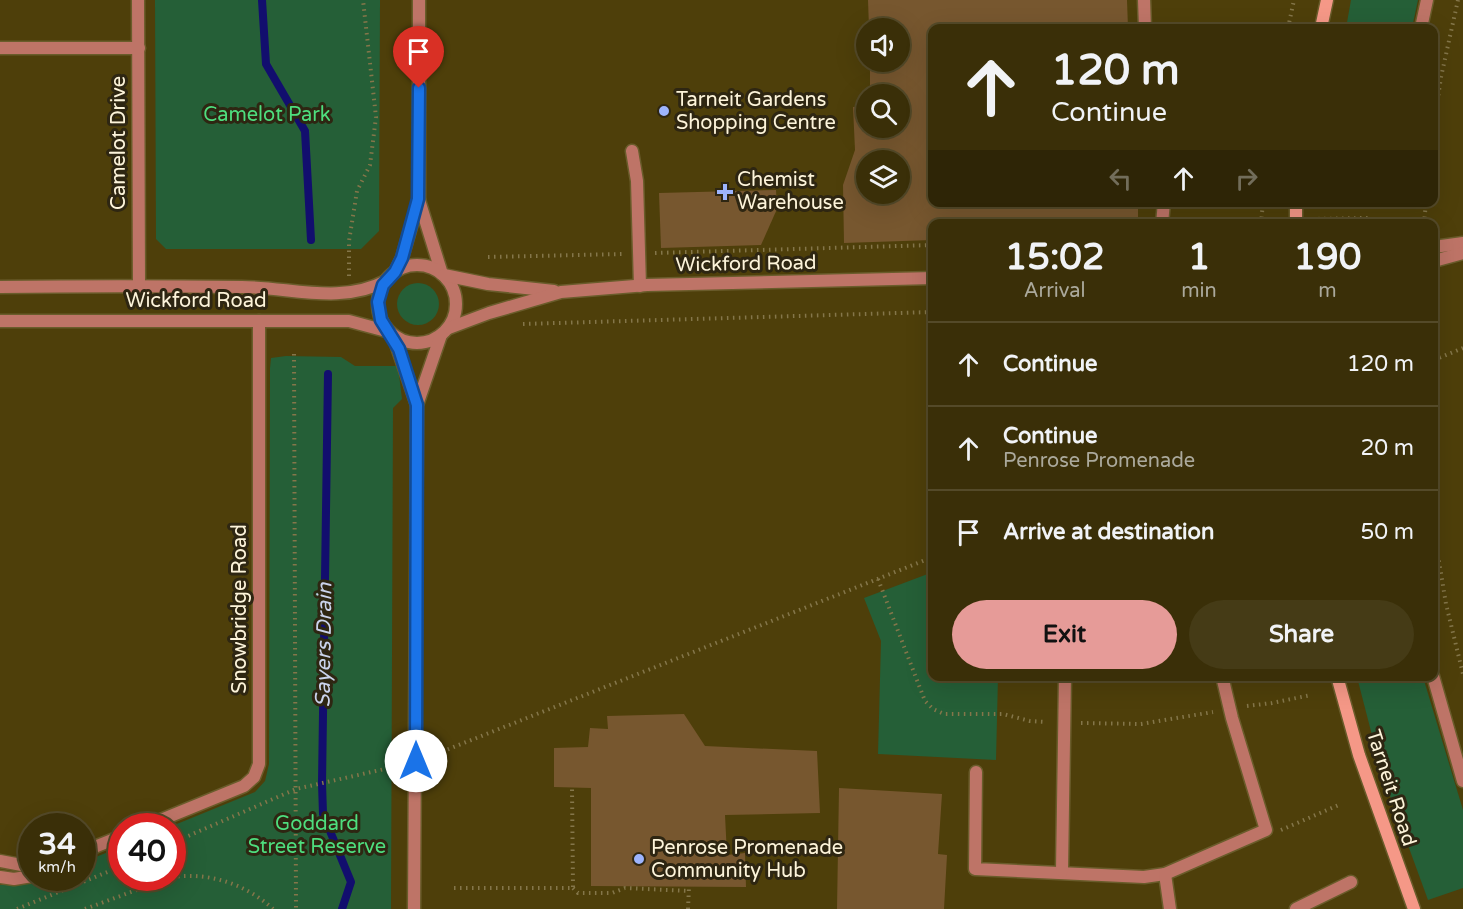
<!DOCTYPE html>
<style>
:root{--surface:#3a2f08;--page:#453b16;--text:#f1f3f6;--muted:#aba99c;--line:#544a29;--accent:#e69b98}
body{margin:0;font-family:"Varela Round",sans-serif;background:var(--page);color:var(--text);height:100vh;display:flex;flex-direction:column;font-size:22px;white-space:nowrap}
*{box-sizing:border-box;margin:0}
p{font-size:20px;color:var(--muted)}
.icon{flex:none;width:33px;height:33px;fill:none;stroke:currentColor;stroke-width:2;stroke-linecap:round;stroke-linejoin:round}
.map{position:relative;flex:1;overflow:hidden}
.sheet{position:absolute;left:928px;top:219px;width:510px;height:462px;display:flex;flex-direction:column;background:var(--surface);border-radius:12px;box-shadow:0 6px 24px #0002,0 0 0 2px var(--line)}
.sheet>*{flex:none}
.banner{position:absolute;left:928px;top:24px;width:510px;height:183px;border-radius:12px;box-shadow:0 6px 24px #0002,0 0 0 2px var(--line);background:#3a2f08;color:var(--text);overflow:hidden}
.fabs{position:absolute;left:856px;top:18px;display:grid;gap:12px}
.fabs a{display:grid;place-items:center;width:54px;height:54px;border-radius:50%;background:var(--surface);box-shadow:0 6px 24px #0002,0 0 0 2px var(--line);font-size:30px}
.speed{position:absolute;left:18px;top:813px;display:flex;gap:12px;font-size:30px;font-weight:700;text-align:center}
.speed>*{display:grid;place-content:center;width:78px;height:78px;border-radius:50%;background:var(--surface);box-shadow:0 6px 24px #0002,0 0 0 2px var(--line);line-height:1}
.speed small{font-size:15px;font-weight:400}
.speed .limit{border:9px solid #d22;background:#fff;color:#111}
.pin{position:absolute;display:grid;place-items:center;width:51px;height:51px;color:#fff;margin:-62px -26px;border-radius:50% 50% 50% 0;rotate:-45deg;box-shadow:0 0 6px #0007}
.pin .icon{rotate:45deg}
.me{position:absolute;width:66px;margin:-33px;rotate:0deg;stroke-linejoin:round;filter:drop-shadow(0 0 4px #0008)}
.turn{display:flex;align-items:center;gap:21px;height:126px;padding:0 24px;font-size:27px}
.turn .icon{width:78px;height:78px;stroke-width:2.5}
.turn b{display:block;font-size:42px;line-height:51px}
.lanes{display:flex;align-items:center;height:57px;padding:0 24px;background:#0003;justify-content:center;gap:30px;direction:ltr}
.lanes .off{opacity:.35}
.eta{display:flex;justify-content:space-evenly;align-items:center;height:102px;text-align:center}
.eta b{font-size:36px;font-weight:800;line-height:42px}
.button{display:flex;gap:12px;margin-top:auto;padding:12px 24px}
.button a{flex:1;height:69px;border-radius:36px;background:var(--accent);color:#111;font-size:24px;font-weight:800;line-height:69px;text-align:center}
.button a+a{background:var(--page);color:var(--text)}
ul{padding:0;list-style:none}
li{display:flex;align-items:center;gap:18px;height:84px;padding:0 24px;border-top:2px solid var(--line)}
li div{flex:1}
li b{display:block;font-size:22px}
li em{font-style:normal}
.map>svg:first-child{display:block}
</style>
<div class="map">
<svg width="1463" height="909" viewBox="0 0 1463 909">
<rect width="100%" height="100%" fill="#4e3f0a"/>
<g fill="#255f37">
<path d="M155 0H380L379 231 361 249H166L156 239Z"/>
<path d="M1351 0H1418L1412 28H1346Z"/>
<circle cx="418" cy="304" r="21"/>
<path d="M286 356 341 357 355 366H398L402 399 393 408 391 909H0V885H23L45 878H82L83 862 121 847 122 878H172V826L255 792 265 781 269 764 270 368 271 358Z"/>
<path d="M933 572V676L998 677 996 760 878 754 881 641 864 598Z"/>
<path d="M1357 677H1423L1463 810V888L1428 900 1382 774Z"/>
</g>
<g fill="none" stroke-linecap="round" stroke-linejoin="round">
<g stroke="#120e6e" stroke-width="8">
<path d="M262 0 266 64 305 131 311 240"/>
<path d="M328 374 322 783 323 814 351 882 342 909"/>
</g>
</g>
<g fill="#77572f" fill-rule="evenodd">
<path d="M868 0H1127L1128 28H933V202H1138V224H933V240L844 243 843 185 855 150 853 107 867 106V128H900V94H870V62H900V28H869ZM867 160H900V194H867Z"/>
<path d="M776 190 777 209 761 245 661 248 659 193Z"/>
<path d="M684 714 705 746 817 751 820 813 725 815 727 855 745 853 746 887 591 886V788L554 787V748L588 747 590 728 608 729 607 716Z"/>
<path d="M839 788 942 794 938 854 947 855 944 909H837Z"/>
</g>
<g fill="none" stroke-linecap="round" stroke-linejoin="round">
<defs>
<g id="service">
<path d="M1144 0 1145 28"/>
<path d="M632 151 637 181 640 286"/>
<path d="M1162 224 1164 202"/>
<path d="M976 772 975 869 1144 877 1165 874 1266 830 1232 718 1222 676"/>
<path d="M1062 871 1065 676"/>
<path d="M1165 874 1170 909"/>
<path d="M1296 909 1351 882"/>
</g>
<g id="minor">
<path d="M138 0 139 286"/>
<path d="M1421 28 1427 0"/>
<path d="M0 48H139"/>
<path d="M1434 247 1463 243"/>
<path d="M1434 261 1463 253"/>
<path d="M1433 676 1463 781"/>
<path d="M146 826 244 786 254 777 259 764V321"/>
<path d="M82 852 122 836"/>
<path d="M0 861 32 867"/>
<path d="M0 877 14 879 32 876"/>
</g>
<g id="tertiary">
<path d="M419 200 442 274"/>
<circle cx="417" cy="304" r="39"/>
<path d="M395 272 402 258 419 199V0"/>
<path d="M444 275 488 284 554 291"/>
<path d="M0 287C81 286 161 286 242 287 290 287 340 305 386 281"/>
<path d="M0 321H349L390 332"/>
<path d="M449 328 489 313 561 292 647 285 933 278"/>
<path d="M393 335 417 405"/>
<path d="M414 909 417 405 441 335"/>
</g>
<g id="secondary">
<path d="M1321 28 1327 0"/>
<path d="M1296 224V202"/>
<path d="M1337 676 1359 755 1414 909"/>
</g>
</defs>
<use href="#service" stroke="#6a5c2b" stroke-width="15"/>
<use href="#minor" stroke="#6a5c2b" stroke-width="15"/>
<use href="#tertiary" stroke="#6a5c2b" stroke-width="15"/>
<use href="#secondary" stroke="#6a5c2b" stroke-width="15"/>
<g stroke="#84764a" stroke-width="4" stroke-dasharray="1.5 4.5" stroke-linecap="butt">
<path d="M1288 28 1294 0"/>
<path d="M1434 125 1441 77 1458 0"/>
<path d="M1312 219 1366 218 1391 224"/>
<path d="M1250 224 1254 220 1280 219"/>
<path d="M1261 224 1263 202"/>
<path d="M1424 224 1426 202"/>
<path d="M655 253 933 245"/>
<path d="M488 257 623 254"/>
<path d="M349 276V241L357 191 370 165 376 117 363 0"/>
<path d="M523 324 933 312"/>
<path d="M294 354 296 909"/>
<path d="M1434 360 1463 348"/>
<path d="M1434 531 1446 604 1463 674"/>
<path d="M878 579 925 701 933 709 944 714H1003L1030 721 1046 722"/>
<path d="M1247 706 1272 703 1311 695"/>
<path d="M1081 723 1141 724 1213 712"/>
<path d="M431 756 933 557"/>
<path d="M1281 830 1341 804"/>
<path d="M172 843 296 789 398 766"/>
<path d="M172 877C209 872 246 884 273 909"/>
<path d="M454 888H573L572 788"/>
<path d="M573 888 578 893H612L625 888 689 891"/>
<path d="M17 909 122 866"/>
<path d="M85 909 169 878"/>
<path d="M688 909 689 887"/>
</g>
<use href="#service" stroke="#be7467" stroke-width="12"/>
<use href="#minor" stroke="#be7467" stroke-width="12"/>
<use href="#tertiary" stroke="#be7467" stroke-width="12"/>
<use href="#secondary" stroke="#f59887" stroke-width="12"/>
</g>
<g fill="none" stroke-linecap="round" stroke-linejoin="round">
<defs>
<path id="route" d="M416 761 417 405 399 349 381 320 378 302 383 285 395 272 402 258 418 199 419 88"/>
</defs>
<use href="#route" stroke="#114b97" stroke-width="15"/>
<use href="#route" stroke="#1a73e8" stroke-width="10"/>
</g>
<g fill="#9db4fd" stroke="#2e2612" stroke-width="2">
<circle cx="664" cy="111" r="6"/>
<path d="M722 183h6v6h6v6h-6v6h-6v-6h-6v-6h6z"/>
<circle cx="639" cy="859" r="6"/>
</g>
<g text-anchor="middle" dominant-baseline="central" stroke-width="6" stroke-linejoin="round" paint-order="stroke">
<g font-size="20" fill="#fdf4da" stroke="#2e2612" text-anchor="start">
<text x="676" y="100">Tarneit Gardens<tspan x="676" dy="23">Shopping Centre</tspan></text>
<text x="737" y="180">Chemist<tspan x="737" dy="23">Warehouse</tspan></text>
<text x="651" y="848">Penrose Promenade<tspan x="651" dy="23">Community Hub</tspan></text>
</g>
<g font-size="20" fill="#4ede7e" stroke="#2e2612">
<text x="267" y="115">Camelot Park</text>
<text x="317" y="824">Goddard<tspan x="317" dy="23">Street Reserve</tspan></text>
</g>
<g font-size="20" fill="#fdf4da" stroke="#2e2612">
<text transform="translate(119 143) rotate(-90)">Camelot Drive</text>
<text transform="translate(746 264) rotate(-1)">Wickford Road</text>
<text x="196" y="301">Wickford Road</text>
<text transform="translate(240 609) rotate(-90)">Snowbridge Road</text>
<text transform="translate(1391 788) rotate(72)">Tarneit Road</text>
</g>
<g font-size="21" font-style="italic" fill="#cad3ec" stroke="#2e2612">
<text transform="translate(324 645) rotate(-89)">Sayers Drain</text>
</g>
</g>
</svg>
<div class="fabs">
<a><svg class="icon" aria-label="sound" viewBox="0 0 24 24"><path d="M4 9h4l5-4v14l-5-4H4zM17 9q2 3 0 6"/></svg></a>
<a><svg class="icon" aria-label="search" viewBox="0 0 24 24"><circle cx="10" cy="10" r="6"/><path d="M15 15l6 6"/></svg></a>
<a><svg class="icon" aria-label="layers" viewBox="0 0 24 24"><path d="M12 4l9 5-9 5-9-5zM3 14l9 5 9-5"/></svg></a>
</div>
<div class="speed"><div>34<small>km/h</small></div><div class="limit">40</div></div>
<div class="pin" style="left:419px;top:88px;background:#d93025"><svg class="icon" aria-label="arrive" viewBox="0 0 24 24"><path d="M6 21V4h12l-3 4 3 4H6"/></svg></div>
<svg class="me" style="left:416px;top:761px" viewBox="-20 -20 40 40"><circle r="19" fill="#fff"/><path d="M0-13L10 11 0 6-10 11z" fill="#1a73e8"/></svg>
<div class="banner">
<div class="turn"><svg class="icon" aria-label="ahead" viewBox="0 0 24 24"><path d="M12 20V5M6 11l6-6 6 6"/></svg><div><b>120 m</b>Continue</div></div>
<div class="lanes"><svg class="icon off" aria-label="left" viewBox="0 0 24 24"><path d="M17 20v-9H6M10 6l-5 5 5 5"/></svg><svg class="icon" aria-label="ahead" viewBox="0 0 24 24"><path d="M12 20V5M6 11l6-6 6 6"/></svg><svg class="icon off" aria-label="right" viewBox="0 0 24 24"><path d="M7 20v-9h11M14 6l5 5-5 5"/></svg></div>
</div>
<section class="sheet">
<div class="eta">
<div><b>15:02</b><p>Arrival</p></div>
<div><b>1</b><p>min</p></div>
<div><b>190</b><p>m</p></div>
</div>
<ul>
<li><svg class="icon" aria-label="ahead" viewBox="0 0 24 24"><path d="M12 20V5M6 11l6-6 6 6"/></svg><div><b>Continue</b></div><em>120 m</em></li>
<li><svg class="icon" aria-label="ahead" viewBox="0 0 24 24"><path d="M12 20V5M6 11l6-6 6 6"/></svg><div><b>Continue</b><p>Penrose Promenade</p></div><em>20 m</em></li>
<li><svg class="icon" aria-label="arrive" viewBox="0 0 24 24"><path d="M6 21V4h12l-3 4 3 4H6"/></svg><div><b>Arrive at destination</b></div><em>50 m</em></li>
</ul>
<div class="button"><a>Exit</a><a>Share</a></div>
</section>
</div>
